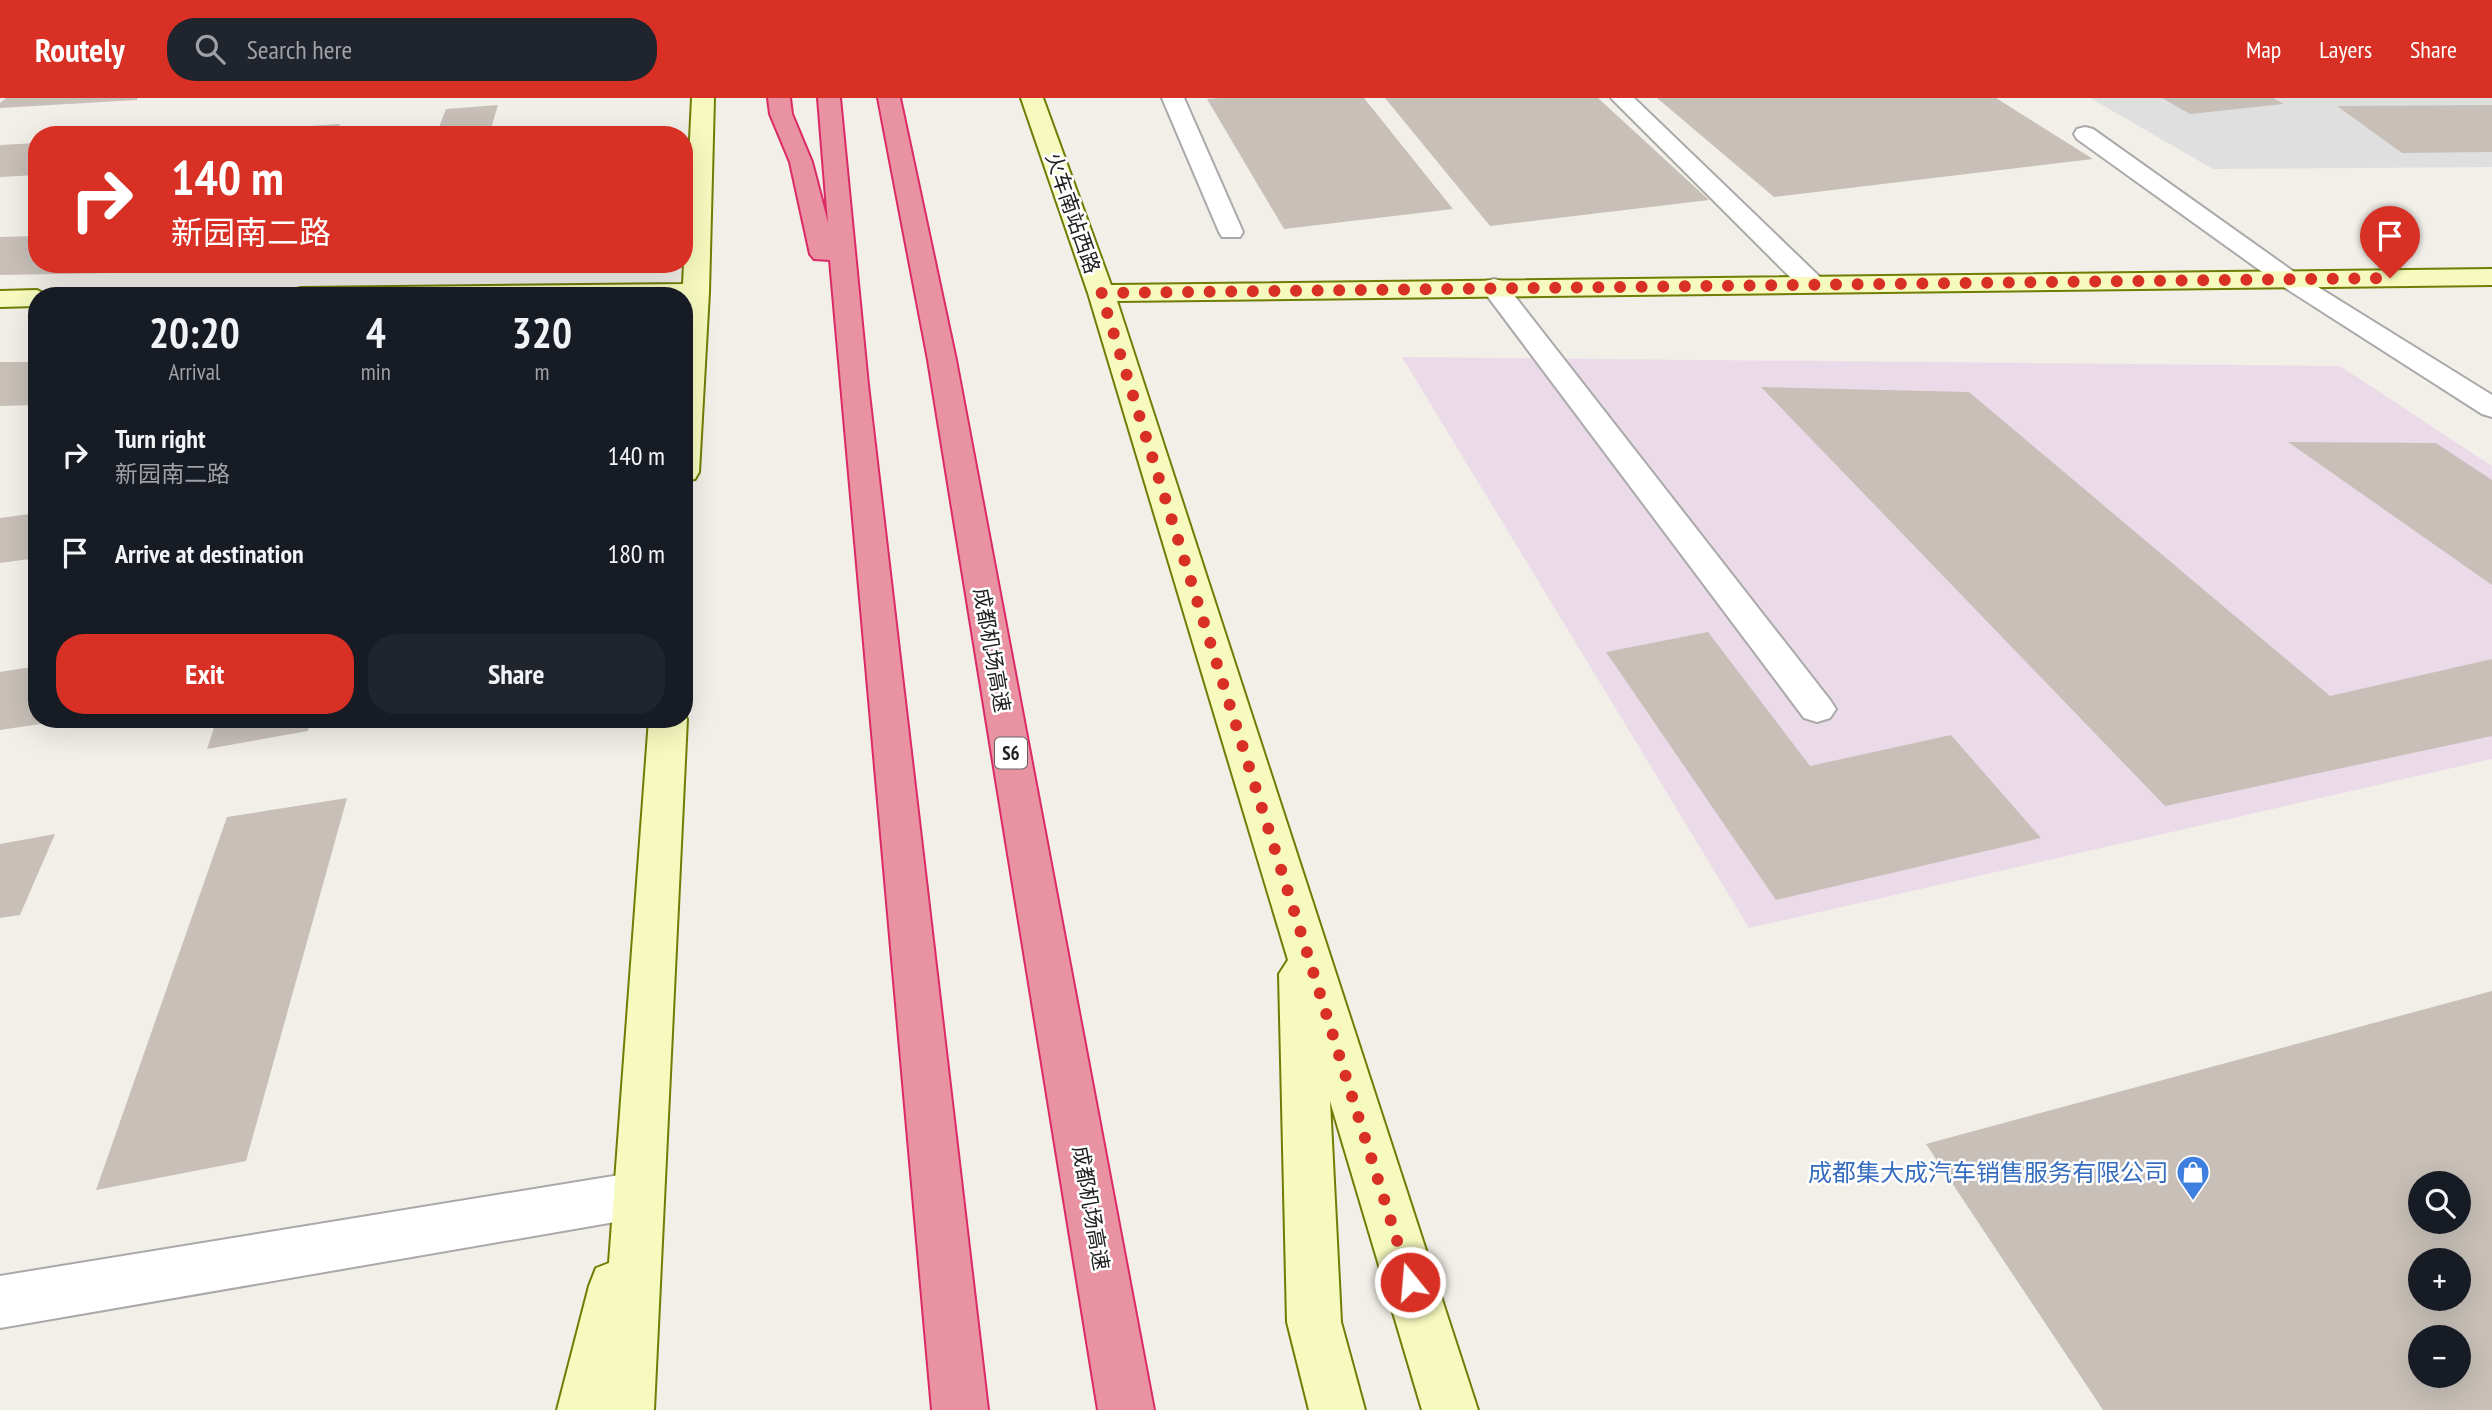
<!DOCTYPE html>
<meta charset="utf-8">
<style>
:root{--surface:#171b24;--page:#20242c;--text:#f1f3f6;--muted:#9ea1a6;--accent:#d93025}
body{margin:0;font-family:"PT Sans Narrow","Noto Sans SC",sans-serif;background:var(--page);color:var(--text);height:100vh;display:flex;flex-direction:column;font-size:26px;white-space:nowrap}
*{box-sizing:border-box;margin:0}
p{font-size:23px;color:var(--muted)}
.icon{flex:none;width:38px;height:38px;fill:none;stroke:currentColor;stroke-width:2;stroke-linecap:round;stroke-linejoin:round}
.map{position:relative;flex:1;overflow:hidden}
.side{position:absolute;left:28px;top:189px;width:665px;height:441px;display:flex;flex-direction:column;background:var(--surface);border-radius:28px;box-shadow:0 7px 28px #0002}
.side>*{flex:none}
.top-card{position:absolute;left:28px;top:28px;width:665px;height:147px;border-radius:28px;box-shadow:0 7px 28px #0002;background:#d93025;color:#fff;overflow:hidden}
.fabs{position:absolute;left:2408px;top:1073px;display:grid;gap:14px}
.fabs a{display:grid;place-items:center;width:63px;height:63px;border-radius:50%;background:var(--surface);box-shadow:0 7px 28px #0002;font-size:35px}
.pin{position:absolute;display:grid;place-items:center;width:60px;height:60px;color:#fff;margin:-72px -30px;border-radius:50% 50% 50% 0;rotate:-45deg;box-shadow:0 0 7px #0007}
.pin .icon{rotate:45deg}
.me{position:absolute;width:77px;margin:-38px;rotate:343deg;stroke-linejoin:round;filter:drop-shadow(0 0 5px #0008)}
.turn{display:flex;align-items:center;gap:24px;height:147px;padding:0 28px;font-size:32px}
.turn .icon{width:91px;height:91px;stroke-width:2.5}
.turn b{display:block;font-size:49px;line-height:60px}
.eta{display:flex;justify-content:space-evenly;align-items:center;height:119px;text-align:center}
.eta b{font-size:42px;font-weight:800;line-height:49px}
.cta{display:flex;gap:14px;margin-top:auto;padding:14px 28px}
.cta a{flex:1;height:80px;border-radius:28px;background:var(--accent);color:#fff;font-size:28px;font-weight:800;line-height:80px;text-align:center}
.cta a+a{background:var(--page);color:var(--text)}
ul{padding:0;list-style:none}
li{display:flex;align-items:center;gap:21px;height:98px;padding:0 28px}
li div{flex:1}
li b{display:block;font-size:26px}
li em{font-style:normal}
header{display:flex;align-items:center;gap:42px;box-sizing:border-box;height:98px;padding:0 35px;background:var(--accent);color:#fff}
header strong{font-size:33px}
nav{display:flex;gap:38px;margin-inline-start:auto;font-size:24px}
.search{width:490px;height:63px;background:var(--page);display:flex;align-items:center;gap:18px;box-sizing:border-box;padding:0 24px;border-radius:28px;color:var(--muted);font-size:26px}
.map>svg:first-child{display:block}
</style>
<header>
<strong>Routely</strong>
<div class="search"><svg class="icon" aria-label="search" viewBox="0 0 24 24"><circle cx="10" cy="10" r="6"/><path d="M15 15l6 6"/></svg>Search here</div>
<nav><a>Map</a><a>Layers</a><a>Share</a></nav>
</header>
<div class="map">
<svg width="2492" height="1312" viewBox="0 0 2492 1312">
<rect width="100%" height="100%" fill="#f2efe9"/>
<path fill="#e0dfdf" d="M2090 0H2492V69L2213 71Z"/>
<path fill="#ebdbe8" d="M1402 259 2340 268 2492 368V661L1749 830Z"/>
<g fill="#c7bfb8" fill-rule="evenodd">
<path d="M6 0H137V2L0 10V5Z"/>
<path d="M1218 0H1364L1453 111 1284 131 1207 1Z"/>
<path d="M1385 0H1598L1709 102 1490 128Z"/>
<path d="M1657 0H1996L2093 61 1774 99Z"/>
<path d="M2162 0H2273L2284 6 2190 16Z"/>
<path d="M498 7 489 37H436L446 11Z"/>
<path d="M2492 7V54L2402 55 2337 8Z"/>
<path d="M340 26 333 37H196V35Z"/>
<path d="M37 45V77L0 79V47Z"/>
<path d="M37 138V166H343L339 171 0 177V139Z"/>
<path d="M0 264H37V307L0 308Z"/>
<path d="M1761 289 1969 294 2330 598 2492 561V638L2165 708Z"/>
<path d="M2288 344 2436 345 2492 382V487Z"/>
<path d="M37 415V460L0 465V420Z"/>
<path d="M1708 534 1810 668 1951 637 2041 740 1776 802 1606 554Z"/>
<path d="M37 568V621L61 623 0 632V574Z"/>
<path d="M217 621H311L308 633 207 651Z"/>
<path d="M347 700 246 1063 96 1092 227 719Z"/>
<path d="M55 736 20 817 0 820V746Z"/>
<path d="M2492 893V1312H2103L1926 1046ZM2420 1085H2459V1124H2420ZM2420 1162H2459V1200H2420ZM2420 1239H2459V1278H2420Z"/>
</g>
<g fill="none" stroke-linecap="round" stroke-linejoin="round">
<defs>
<path id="lane" d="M2085 29 2093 31 2297 176 2492 297V319L2482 316 2279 186 2077 41 2074 36 2077 31Z"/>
<g id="street">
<path d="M1162 0H1184L1243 134 1240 139H1222L1219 134Z"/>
<path d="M1611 0H1634L1822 181 1826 187 1822 193H1804Z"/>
<path d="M1494 181 1503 183 1830 602 1836 611 1830 620 1817 624 1804 620 1485 195 1481 189 1485 183Z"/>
<path d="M638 1074 656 1081 663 1097 656 1113 638 1120 0 1230V1178Z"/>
</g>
<g id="secondary">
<path d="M692 0H714L709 194 699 374 695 381 684 383V198H288L292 192 301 190 683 186Z"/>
<path d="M1021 0H1043L1111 187 2492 171V187L1117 203 1478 1312H1422L1330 1003 1341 1224 1365 1312H1309L1287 1224 1279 876 1288 862 1088 195Z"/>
<path d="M37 192 49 198H37V208L0 209V193Z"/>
<path d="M684 617 687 621 654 1312H557L589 1188 596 1170 609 1165 649 621H684Z"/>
</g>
<g id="highway">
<path d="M768 0H790L792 16 812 64 828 125 818 0H840L868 287 988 1312H932L830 162 814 161 810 156 790 64 770 16Z"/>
<path d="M878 0H900L956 262 1154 1312H1098L928 262Z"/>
</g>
</defs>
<use href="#lane" stroke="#a9a9a9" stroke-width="4"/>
<use href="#street" stroke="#a9a9a9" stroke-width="4"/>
<use href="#secondary" stroke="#707d05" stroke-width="4"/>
<use href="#highway" stroke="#dc2a67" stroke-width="4"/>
<use href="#lane" fill="#fff" fill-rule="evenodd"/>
<use href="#street" fill="#fff" fill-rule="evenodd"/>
<use href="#secondary" fill="#f7fabf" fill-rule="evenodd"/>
<use href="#highway" fill="#e892a2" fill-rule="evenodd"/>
</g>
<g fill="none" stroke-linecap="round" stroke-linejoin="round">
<path stroke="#d93025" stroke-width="12" stroke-dasharray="0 21.6" d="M1410 1184 1101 195 2390 180"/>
</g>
<defs>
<symbol id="shop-pin" viewBox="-11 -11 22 30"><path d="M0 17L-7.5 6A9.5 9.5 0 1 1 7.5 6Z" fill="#3f7fe0" stroke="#fff"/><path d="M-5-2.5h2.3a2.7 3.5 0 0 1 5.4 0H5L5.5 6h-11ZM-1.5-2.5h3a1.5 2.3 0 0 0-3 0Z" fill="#fff"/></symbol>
</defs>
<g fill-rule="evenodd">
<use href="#shop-pin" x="2174" y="1055" width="38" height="52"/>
</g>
<g text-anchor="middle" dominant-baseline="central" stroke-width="5" stroke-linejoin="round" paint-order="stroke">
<rect fill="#fff" stroke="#646464" stroke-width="2" x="995" y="639.5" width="32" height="31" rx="5"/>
<g font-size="19" font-weight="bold" fill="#222">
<text x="1011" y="655">S6</text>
</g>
<g font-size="21" fill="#222" stroke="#fff">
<text transform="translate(1073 115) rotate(71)">火车南站西路</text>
<text transform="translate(992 552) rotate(80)">成都机场高速</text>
<text transform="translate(1091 1110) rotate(80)">成都机场高速</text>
</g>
<g font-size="24" fill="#366cbe" stroke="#fff" text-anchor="end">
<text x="2168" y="1074">成都集大成汽车销售服务有限公司</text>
</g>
</g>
</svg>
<div class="fabs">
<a><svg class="icon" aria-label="search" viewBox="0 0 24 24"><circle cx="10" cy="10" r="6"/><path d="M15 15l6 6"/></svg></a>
<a>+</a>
<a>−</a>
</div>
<div class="pin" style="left:2390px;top:180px;background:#d93025"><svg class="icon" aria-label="arrive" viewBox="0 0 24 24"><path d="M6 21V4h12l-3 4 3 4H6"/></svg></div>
<svg class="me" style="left:1410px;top:1184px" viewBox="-20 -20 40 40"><circle r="17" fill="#d93025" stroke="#fff" stroke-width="3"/><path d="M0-11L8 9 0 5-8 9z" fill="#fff"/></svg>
<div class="top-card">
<div class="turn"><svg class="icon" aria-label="right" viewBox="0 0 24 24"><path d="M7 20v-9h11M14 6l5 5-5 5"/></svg><div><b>140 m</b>新园南二路</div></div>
</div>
<section class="side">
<div class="eta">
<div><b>20:20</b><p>Arrival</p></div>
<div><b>4</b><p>min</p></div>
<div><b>320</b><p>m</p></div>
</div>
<ul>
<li><svg class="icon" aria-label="right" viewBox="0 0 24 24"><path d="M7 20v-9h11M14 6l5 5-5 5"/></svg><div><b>Turn right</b><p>新园南二路</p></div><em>140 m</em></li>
<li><svg class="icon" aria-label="arrive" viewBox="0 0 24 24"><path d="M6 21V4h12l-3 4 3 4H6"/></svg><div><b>Arrive at destination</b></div><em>180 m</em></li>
</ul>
<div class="cta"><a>Exit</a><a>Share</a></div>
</section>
</div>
